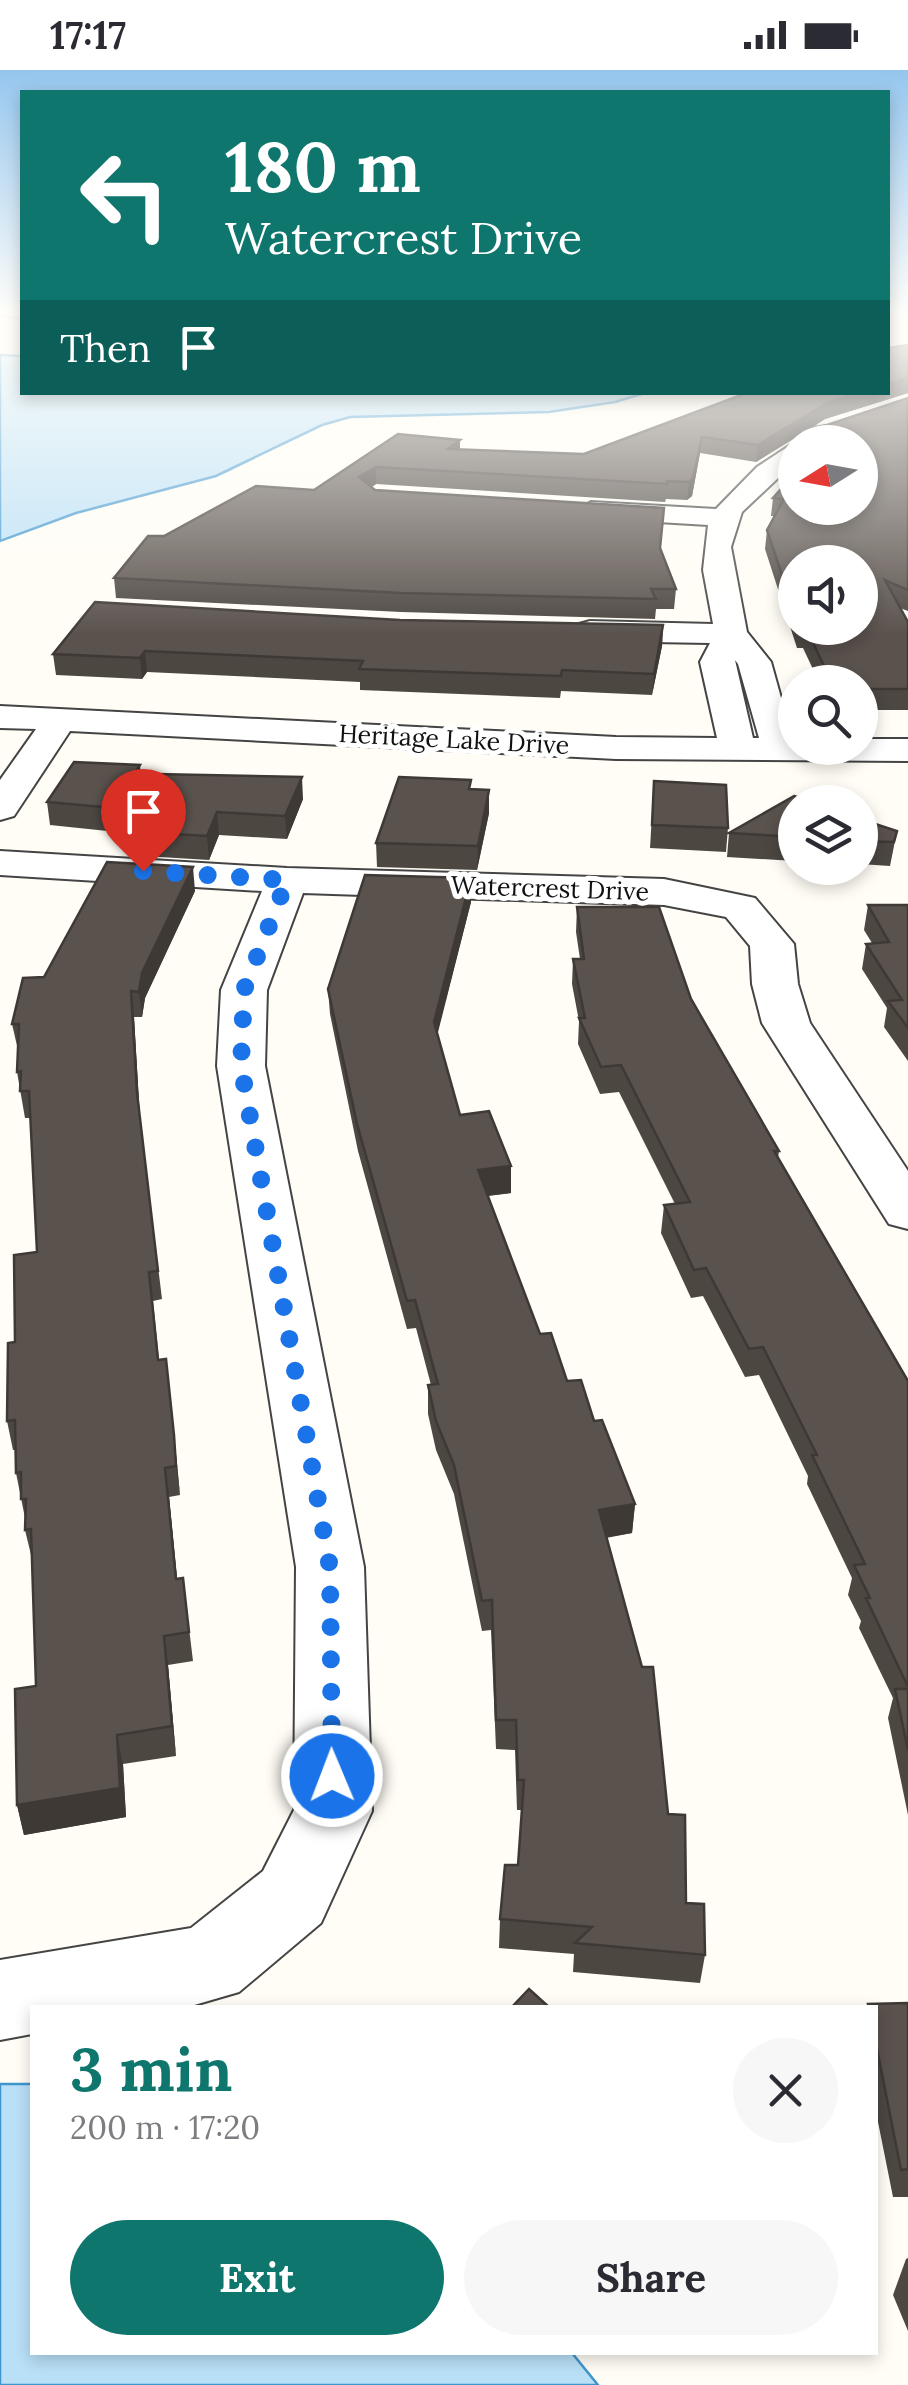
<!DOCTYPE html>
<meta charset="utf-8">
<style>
:root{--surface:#fff;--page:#f7f7f7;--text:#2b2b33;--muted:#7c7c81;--accent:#0f766e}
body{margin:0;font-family:Lora,serif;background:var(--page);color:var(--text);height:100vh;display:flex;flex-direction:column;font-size:38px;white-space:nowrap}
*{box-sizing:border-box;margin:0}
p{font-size:32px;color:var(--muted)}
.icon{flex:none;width:55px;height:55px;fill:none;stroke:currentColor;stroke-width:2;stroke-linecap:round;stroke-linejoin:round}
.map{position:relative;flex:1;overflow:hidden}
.drawer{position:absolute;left:30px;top:1935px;width:848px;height:350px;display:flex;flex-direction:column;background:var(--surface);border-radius:0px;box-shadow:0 5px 15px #0003}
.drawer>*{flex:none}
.guide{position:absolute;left:20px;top:20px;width:870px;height:305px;border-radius:0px;box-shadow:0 5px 15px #0003;background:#0f766e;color:#fff;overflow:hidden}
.needle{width:65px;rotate:259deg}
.fabs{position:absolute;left:778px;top:355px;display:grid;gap:20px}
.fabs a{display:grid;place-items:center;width:100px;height:100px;border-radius:50%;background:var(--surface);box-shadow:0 5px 15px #0003;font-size:50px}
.pin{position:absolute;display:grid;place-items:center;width:85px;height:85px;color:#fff;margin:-102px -42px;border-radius:50% 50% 50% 0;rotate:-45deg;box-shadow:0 0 10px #0007}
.pin .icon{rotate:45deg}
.me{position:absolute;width:110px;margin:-55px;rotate:359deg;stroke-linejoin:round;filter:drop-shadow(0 0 8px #0008)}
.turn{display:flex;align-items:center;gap:35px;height:210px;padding:0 40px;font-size:45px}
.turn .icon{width:130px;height:130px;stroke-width:2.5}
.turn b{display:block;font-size:70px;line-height:85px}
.then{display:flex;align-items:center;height:95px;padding:0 40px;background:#0003;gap:20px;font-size:38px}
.round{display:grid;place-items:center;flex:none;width:105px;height:105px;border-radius:52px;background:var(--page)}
.head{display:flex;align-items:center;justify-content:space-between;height:170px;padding:0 40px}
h1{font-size:60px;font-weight:700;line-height:75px;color:var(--accent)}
.button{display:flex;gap:20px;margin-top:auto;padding:20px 40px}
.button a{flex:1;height:115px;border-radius:60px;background:var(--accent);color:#fff;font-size:40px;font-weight:700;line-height:115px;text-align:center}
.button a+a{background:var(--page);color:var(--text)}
.status{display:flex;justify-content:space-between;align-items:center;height:70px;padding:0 50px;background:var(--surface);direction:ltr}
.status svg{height:28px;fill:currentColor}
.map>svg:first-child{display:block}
</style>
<div class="status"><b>17:17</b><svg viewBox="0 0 49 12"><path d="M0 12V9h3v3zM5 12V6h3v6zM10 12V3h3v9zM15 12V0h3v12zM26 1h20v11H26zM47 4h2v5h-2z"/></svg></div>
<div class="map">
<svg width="908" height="2315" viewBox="0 0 908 2315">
<rect width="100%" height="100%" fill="#fffdf5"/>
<g fill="#b9e0f7" stroke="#3f96cf" stroke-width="2.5">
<path d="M0 285 22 286V322L645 323 615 332 549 342 350 347 322 355 216 406 76 443 0 471Z"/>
<path d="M0 2014H32V2282L572 2283 598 2315H0Z"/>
</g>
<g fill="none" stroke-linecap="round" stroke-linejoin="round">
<defs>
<g id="minor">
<path d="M0 241H22V248L1 245Z"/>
<path d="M795 372V392L742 442 731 477 747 562 771 592 795 678H860V669H908V691L616 689 70 661 14 746 0 750V710L36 659 0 658V636L616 667 717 668 700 592 710 573 590 571 579 568 574 561 579 554 590 551 713 554 703 500 708 455 591 448 577 440 591 432 716 439 757 397ZM735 590 738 594 759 668H753Z"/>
<path d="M0 781 287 798 664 809 755 828 794 874 798 914 810 953 908 1101V1159L889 1154 762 953 752 914 750 876 726 847 664 835 303 823 267 920 265 996 364 1497 372 1741 321 1853 239 1922 184 1938H32V1964L0 1970V1890L191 1858 263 1801 294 1740 296 1497 217 996 221 920 262 821 0 805Z"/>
</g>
</defs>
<use href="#minor" stroke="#444" stroke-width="4"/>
<use href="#minor" fill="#fff" fill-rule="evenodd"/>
</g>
<g fill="#4d4742" fill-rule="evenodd">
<path d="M908 275V323L825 349 811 358 827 355 908 328V541L900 538 908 552V640H860V612H819L803 578H797L765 479 767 460 774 446H771L773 428 860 438 800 365 756 392 700 383 692 426 687 430 666 429 665 432 376 414 372 417 375 420 660 479 676 519 674 539H656L655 549 401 542 116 528 114 508 164 466 314 420 398 364 460 379 584 384ZM795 492 860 558H795Z"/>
<path d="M400 550 663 555 662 576 652 625 561 621 560 628 360 620V612L147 602 142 609 56 605 53 584Z"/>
<path d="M155 704 303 729 287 769 219 765 209 790 127 785 124 761Z"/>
<path d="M654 711 728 758 726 782 650 778Z"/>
<path d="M142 718 117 762 50 755 47 732Z"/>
<path d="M471 719 489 720V743L477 800 377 797 376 773Z"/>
<path d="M795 732V791L727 787 729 763Z"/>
<path d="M860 749 897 761 890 796 860 794Z"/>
<path d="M471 808V832L437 964 460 1045 511 1096V1123L488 1126 540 1264 567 1311 594 1351 635 1434 632 1463 606 1468 686 1833 705 1885 700 1913 573 1902 574 1884 499 1878 500 1849 518 1795 522 1740H517L515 1680 496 1679 491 1560 482 1561 454 1424 436 1380 428 1344V1315H431L416 1258 407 1259 358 1081 330 944 328 919Z"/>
<path d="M195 821 145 928 142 947H134L140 1049 162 1229 153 1231 159 1290 169 1317 177 1394 180 1425 169 1427 177 1509 183 1508 193 1591 168 1595 176 1686 123 1694 126 1747 24 1765 17 1735 36 1616 32 1489 25 1460V1448L16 1403 15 1380H13L7 1351 15 1272 37 1182 30 1048H25L17 1002 18 980 12 954 44 907Z"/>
<path d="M868 835H908V991L884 957 887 938 862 899 866 874 872 873 864 860Z"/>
<path d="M577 837 691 929 779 1081 778 1088 908 1311V1745L888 1648 893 1628 859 1558 861 1551 848 1525 852 1508 807 1414 808 1406 759 1305 745 1307 703 1226 691 1228 661 1163 664 1135 675 1134 619 1022 600 1024 578 974 579 951 572 914 573 889H580L576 862Z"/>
<path d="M908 1933V2127H893L875 2037V1938H867L868 1934Z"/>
<path d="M908 2188V2261L893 2225 906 2189Z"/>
</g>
<g fill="#3f3936">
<path d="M908 308V323L825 349 756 392 758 375 827 333 861 322H888V314Z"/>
<path d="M702 367 700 383 692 426 687 430 689 412Z"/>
<path d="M460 370V387L448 379Z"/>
<path d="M376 397V414L359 425V407Z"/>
<path d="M663 555 662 576 652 625 654 604Z"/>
<path d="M145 581 147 602 142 609 140 588Z"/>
<path d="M140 695 142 718 117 762 114 738Z"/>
<path d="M302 707 303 729 287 769 285 746Z"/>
<path d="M489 720V743L477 800 478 776Z"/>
<path d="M217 742 219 765 209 790 207 766Z"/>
<path d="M193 797 195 821 145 928 142 947 139 922 142 903Z"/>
<path d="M471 808V832L434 978V952Z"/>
<path d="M131 921 134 947 140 1049 162 1229 137 1023Z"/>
<path d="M511 1096V1123L477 1127 478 1100Z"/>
<path d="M169 1317 177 1394 180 1425 176 1396Z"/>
<path d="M165 1398 169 1427 180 1539 176 1509Z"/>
<path d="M635 1434 632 1463 596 1469 599 1440Z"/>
<path d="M164 1566 168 1595 176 1686 172 1656Z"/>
<path d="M117 1665 123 1694 126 1747 24 1765 17 1735Z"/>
</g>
<g fill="#5a524d" stroke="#3f3936" stroke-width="2.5">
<path d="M908 275V308L888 314V278Z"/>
<path d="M749 322H861L827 333 758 375 702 367 693 408 689 412 667 411V414L376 397 359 407 375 420 664 438 660 478 676 519H651L656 529 401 523 114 508 148 466H164L256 416 314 420 398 364 460 370 448 379 584 384Z"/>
<path d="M908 328V520L885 510 908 552V619H860V612H844L836 598H825L806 558H860V492H795V544L767 460 784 429 773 428 795 403V438H860V372H798L801 359 827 355Z"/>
<path d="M95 532 400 550 663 555 654 604 562 600 561 606 359 599 363 591 145 581 140 588 53 584Z"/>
<path d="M74 692 140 695 114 738 47 732Z"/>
<path d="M155 704 302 707 285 746 217 742 207 766 124 761Z"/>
<path d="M399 707 471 710 469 719 489 720 478 776 376 773Z"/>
<path d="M654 711 726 715 728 758 652 755Z"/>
<path d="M794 726 813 732H795V767L729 763Z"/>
<path d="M860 749 897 761 894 772 860 771Z"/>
<path d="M107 792 193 797 142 903 139 922 131 921 137 1023 158 1201 149 1202 158 1290 166 1289 174 1365 176 1396 165 1398 176 1509 183 1508 189 1562 164 1566 172 1656 117 1665 120 1718 17 1735 15 1619 36 1616 31 1459 25 1460 26 1429H21V1402L16 1403 15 1350 7 1351 8 1273 15 1272 14 1185 37 1182 29 1021H20L21 1001 17 1002 19 954H12L23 908 44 907Z"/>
<path d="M365 805 471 808 434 952 460 1045 489 1041 511 1096 478 1100 540 1264 551 1263 567 1311 581 1310 594 1351 602 1350 635 1434 599 1440 642 1597H653L668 1744 685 1745 686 1833 704 1834 705 1885 575 1873 592 1857 500 1849 505 1795H518L524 1710H518L516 1650H496L492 1530 482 1531 454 1395 436 1351 428 1315 438 1314 415 1230 407 1231 357 1054 328 919Z"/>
<path d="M868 835H908V958L888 931 902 930 866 874 889 872Z"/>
<path d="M577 837H659L691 929 779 1081H774L908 1311V1617L866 1528H870L854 1495 865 1494 812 1385H817L763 1277 749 1279 706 1198 694 1200 664 1135 690 1132 621 995 601 997 579 948H585L573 889H584Z"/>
<path d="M895 1619H908V1680Z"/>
<path d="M529 1919 550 1938H511Z"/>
<path d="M908 1933V2099L901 2100 875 1969V1938H869L868 1934Z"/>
</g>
<linearGradient id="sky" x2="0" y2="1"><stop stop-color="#95c6ee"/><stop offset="0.43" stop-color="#fffefa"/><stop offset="1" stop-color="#fffefa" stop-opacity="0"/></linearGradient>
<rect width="908" height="565" fill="url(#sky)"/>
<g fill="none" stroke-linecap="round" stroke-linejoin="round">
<path stroke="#1a73e8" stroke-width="18" stroke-dasharray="0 32.4" d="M143 801 287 810 244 920 241 996 330 1498 332 1706"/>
</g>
<g text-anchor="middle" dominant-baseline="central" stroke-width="10" stroke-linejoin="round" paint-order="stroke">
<g font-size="25" fill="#111" stroke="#fff">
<text transform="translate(454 669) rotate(3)">Heritage Lake Drive</text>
<text transform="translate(550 818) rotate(2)">Watercrest Drive</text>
</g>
</g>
</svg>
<div class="fabs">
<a><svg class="needle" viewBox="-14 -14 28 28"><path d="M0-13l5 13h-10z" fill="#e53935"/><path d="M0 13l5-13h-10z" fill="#7c7c81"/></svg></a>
<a><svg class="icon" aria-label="sound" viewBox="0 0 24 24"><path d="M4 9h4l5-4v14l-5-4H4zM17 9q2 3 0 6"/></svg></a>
<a><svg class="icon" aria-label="search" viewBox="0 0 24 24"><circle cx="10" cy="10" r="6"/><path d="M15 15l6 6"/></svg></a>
<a><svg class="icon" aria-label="layers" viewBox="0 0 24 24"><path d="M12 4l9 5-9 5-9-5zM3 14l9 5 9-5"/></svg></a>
</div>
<div class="pin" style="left:143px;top:801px;background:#d93025"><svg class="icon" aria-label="arrive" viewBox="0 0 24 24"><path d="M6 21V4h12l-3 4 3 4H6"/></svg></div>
<svg class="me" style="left:332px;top:1706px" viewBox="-20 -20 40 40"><circle r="17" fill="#1a73e8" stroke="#fff" stroke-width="3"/><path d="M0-11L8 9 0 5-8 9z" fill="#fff"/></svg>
<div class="guide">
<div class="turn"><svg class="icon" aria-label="left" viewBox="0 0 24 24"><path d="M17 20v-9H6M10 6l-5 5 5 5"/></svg><div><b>180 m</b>Watercrest Drive</div></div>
<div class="then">Then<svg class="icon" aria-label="arrive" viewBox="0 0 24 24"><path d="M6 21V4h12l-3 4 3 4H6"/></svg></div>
</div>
<section class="drawer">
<div class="head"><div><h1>3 min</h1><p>200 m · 17:20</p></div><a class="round"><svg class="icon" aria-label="close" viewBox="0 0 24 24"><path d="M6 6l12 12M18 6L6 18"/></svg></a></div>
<div class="button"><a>Exit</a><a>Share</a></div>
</section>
</div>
